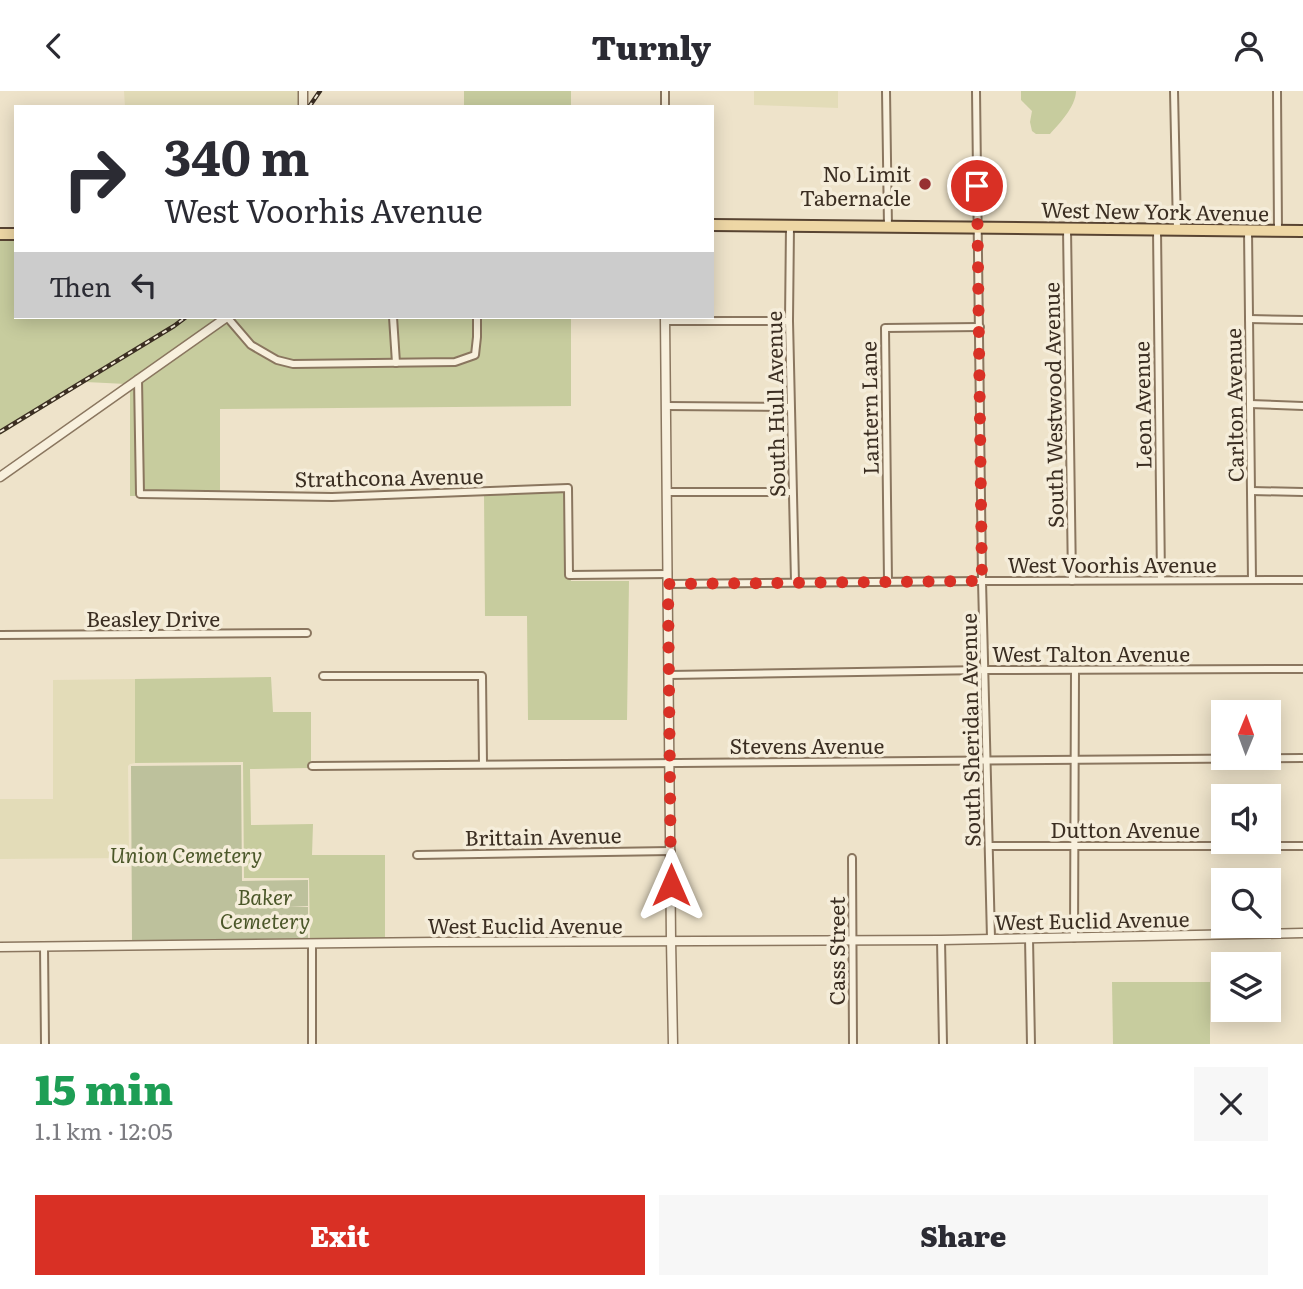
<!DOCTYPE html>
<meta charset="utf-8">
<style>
:root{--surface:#fff;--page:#f7f7f7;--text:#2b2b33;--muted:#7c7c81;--accent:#d93025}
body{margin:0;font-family:Literata,serif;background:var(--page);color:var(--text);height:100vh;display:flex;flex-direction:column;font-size:26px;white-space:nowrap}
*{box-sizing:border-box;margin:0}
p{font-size:23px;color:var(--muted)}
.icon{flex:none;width:38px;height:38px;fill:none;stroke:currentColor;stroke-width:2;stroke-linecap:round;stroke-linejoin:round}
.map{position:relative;height:953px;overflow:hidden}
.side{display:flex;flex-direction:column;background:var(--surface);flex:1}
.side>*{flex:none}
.guide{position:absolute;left:14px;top:14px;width:700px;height:214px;border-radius:0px;box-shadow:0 4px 18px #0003;background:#fff;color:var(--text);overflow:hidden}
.needle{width:46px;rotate:1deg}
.fabs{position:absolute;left:1211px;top:609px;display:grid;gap:14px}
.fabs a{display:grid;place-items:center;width:70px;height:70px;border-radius:0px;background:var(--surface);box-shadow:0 4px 18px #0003;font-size:35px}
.pin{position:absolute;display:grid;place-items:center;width:60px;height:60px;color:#fff;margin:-30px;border:4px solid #fff;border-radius:50%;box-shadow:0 2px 7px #0007}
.me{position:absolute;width:77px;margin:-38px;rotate:0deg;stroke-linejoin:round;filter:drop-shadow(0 0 5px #0008)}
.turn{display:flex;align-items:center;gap:24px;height:147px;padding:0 35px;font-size:32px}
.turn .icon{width:91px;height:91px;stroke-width:2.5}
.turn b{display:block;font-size:49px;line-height:60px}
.then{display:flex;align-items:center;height:66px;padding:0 35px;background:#0003;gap:14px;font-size:26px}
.round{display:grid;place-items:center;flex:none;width:74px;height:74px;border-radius:0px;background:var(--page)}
.overview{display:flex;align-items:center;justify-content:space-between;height:119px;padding:0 35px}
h1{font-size:42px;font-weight:800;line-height:52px;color:#1e9e55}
.primary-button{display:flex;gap:14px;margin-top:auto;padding:14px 35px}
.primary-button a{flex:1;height:80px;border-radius:0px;background:var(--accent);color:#fff;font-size:28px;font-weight:800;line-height:80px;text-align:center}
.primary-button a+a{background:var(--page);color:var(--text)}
header{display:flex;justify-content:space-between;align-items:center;height:91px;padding:0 35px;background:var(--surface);font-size:32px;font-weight:800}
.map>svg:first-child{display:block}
</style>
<header><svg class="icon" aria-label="back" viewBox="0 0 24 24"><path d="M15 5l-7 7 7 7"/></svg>Turnly<svg class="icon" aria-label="person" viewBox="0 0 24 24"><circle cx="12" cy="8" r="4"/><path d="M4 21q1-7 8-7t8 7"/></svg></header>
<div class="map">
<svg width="1303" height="953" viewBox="0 0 1303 953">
<rect width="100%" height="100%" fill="#eee3ca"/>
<g fill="#e3dcb8">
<path d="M124 0H300V16H125Z"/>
<path d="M754 0H838V17L754 14Z"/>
<path d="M135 588V672L130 673 128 675 129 767 0 768V708H53V589Z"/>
</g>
<g fill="#c7cc9e">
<rect x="464" y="0" width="107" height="16"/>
<path d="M1021 0H1076C1076 15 1060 32 1050 43H1036L1032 40 1030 31 1032 20 1021 9Z"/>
<path d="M16 146V226H222L126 293 86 291 0 344V147Z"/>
<path d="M233 226H571V315L220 318V401L143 400 141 290Z"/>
<path d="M135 294 137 403 138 405H130V298Z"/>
<path d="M565 401 566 485 571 488V490H629L627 629H528L527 525H485L484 403Z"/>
<path d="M271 586 273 621H311V672H309V677L250 678 251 734 313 733 312 764H385V848L310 849 309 787H244L243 671 135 672V588Z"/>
<path d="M1112 891H1210V953H1113Z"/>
</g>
<path fill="#bdc19c" d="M241 674 242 790 308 789V815H288L308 816V847L132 850 131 675Z"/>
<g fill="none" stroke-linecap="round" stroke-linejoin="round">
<defs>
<g id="minor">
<path d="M886 0 888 136"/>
<path d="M976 0 982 490 991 847"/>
<path d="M1174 0 1177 138"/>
<path d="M1277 0 1278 139"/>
<path d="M665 16V0"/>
<path d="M790 135 789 230 795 491"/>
<path d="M1067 137 1072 490"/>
<path d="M1157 138 1161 489"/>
<path d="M1248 139 1252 489"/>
<path d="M227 226 251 254 277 269 293 273 455 271 475 264 477 246V226"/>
<path d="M393 226 396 272"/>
<path d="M1249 228 1303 229"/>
<path d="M665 230H789"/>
<path d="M138 288 140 403 332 406 568 397 569 484 668 483"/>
<path d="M1250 313 1303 315"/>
<path d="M666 315 790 316"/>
<path d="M1251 400 1303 401"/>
<path d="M667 401H792"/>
<path d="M888 491 885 237 980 236"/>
<path d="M668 493 982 490 1303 489"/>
<path d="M0 544 307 542"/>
<path d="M669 584 985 579 1303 578"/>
<path d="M323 585H482L483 673"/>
<path d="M312 675 1303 667"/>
<path d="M989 755H1303"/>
<path d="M417 764 671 760"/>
<path d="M852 767 853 953"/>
<path d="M1029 847 1031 953"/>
<path d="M1074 847 1075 579"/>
<path d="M941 849 943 953"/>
<path d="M312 852V953"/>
<path d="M44 856 45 953"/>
</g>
<g id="tertiary">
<path d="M303 0V16"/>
<path d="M665 226 671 849 673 953"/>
<path d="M0 386 227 226"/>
<path d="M0 856 438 851 941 849 1303 842"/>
</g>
<g id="primary">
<path d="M712 134 1303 140"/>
<path d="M0 143H16"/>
</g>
</defs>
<use href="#minor" stroke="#8a765f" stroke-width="10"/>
<use href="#tertiary" stroke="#8a765f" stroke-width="11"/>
<use href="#primary" stroke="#584432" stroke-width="14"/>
<use href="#minor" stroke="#f8f0dd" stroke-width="6"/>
<use href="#tertiary" stroke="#f8f0dd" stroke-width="8"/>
<use href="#primary" stroke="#eed7a5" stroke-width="10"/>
<defs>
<g id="rail">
<path d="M309 16 320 0"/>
<path d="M0 341 174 235 186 226"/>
</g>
</defs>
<use href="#rail" stroke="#3b2e22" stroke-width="4.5"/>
<use href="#rail" stroke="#f5edda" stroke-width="2" stroke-dasharray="5" stroke-linecap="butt"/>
</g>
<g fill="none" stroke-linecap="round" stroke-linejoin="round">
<path stroke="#d93025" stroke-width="12" stroke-dasharray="0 21.6" d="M671 794 668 493 982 490 977 95"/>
</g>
<circle fill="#973132" stroke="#f5edda" stroke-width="2.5" cx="925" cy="93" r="7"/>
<g text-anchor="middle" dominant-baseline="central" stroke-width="7" stroke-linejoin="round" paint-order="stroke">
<g font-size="21" fill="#3b2e22" stroke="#f5edda" text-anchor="end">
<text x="911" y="81">No Limit<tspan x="911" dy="24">Tabernacle</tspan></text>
</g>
<g font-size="21" fill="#3b2e22" stroke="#f5edda">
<text transform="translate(1155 119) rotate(1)">West New York Avenue</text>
<text transform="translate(774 313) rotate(-91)">South Hull Avenue</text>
<text transform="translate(1052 314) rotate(-91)">South Westwood Avenue</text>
<text transform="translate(1141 314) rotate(-91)">Leon Avenue</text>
<text transform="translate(1233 314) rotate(-91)">Carlton Avenue</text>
<text transform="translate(868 317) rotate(-91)">Lantern Lane</text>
<text transform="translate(389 385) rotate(-1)">Strathcona Avenue</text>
<text x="1112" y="472">West Voorhis Avenue</text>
<text x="153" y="526">Beasley Drive</text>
<text x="1091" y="561">West Talton Avenue</text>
<text transform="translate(969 639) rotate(-91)">South Sheridan Avenue</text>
<text x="807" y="653">Stevens Avenue</text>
<text x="1125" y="737">Dutton Avenue</text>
<text transform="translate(543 744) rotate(-1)">Brittain Avenue</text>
<text transform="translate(1092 828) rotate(-1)">West Euclid Avenue</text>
<text x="525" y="833">West Euclid Avenue</text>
<text transform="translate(835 860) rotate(-90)">Cass Street</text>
</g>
<g font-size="21" font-style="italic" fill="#4b5729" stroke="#f5edda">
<text x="186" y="762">Union Cemetery</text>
<text x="265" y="804">Baker<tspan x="265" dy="24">Cemetery</tspan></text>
</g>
</g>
</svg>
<div class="fabs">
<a><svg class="needle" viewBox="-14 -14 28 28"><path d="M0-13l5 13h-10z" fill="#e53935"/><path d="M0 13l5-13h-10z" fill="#7c7c81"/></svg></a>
<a><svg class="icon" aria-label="sound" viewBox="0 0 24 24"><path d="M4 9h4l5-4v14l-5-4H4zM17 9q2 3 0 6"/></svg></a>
<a><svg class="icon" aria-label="search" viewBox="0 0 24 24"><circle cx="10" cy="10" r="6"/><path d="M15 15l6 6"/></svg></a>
<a><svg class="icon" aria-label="layers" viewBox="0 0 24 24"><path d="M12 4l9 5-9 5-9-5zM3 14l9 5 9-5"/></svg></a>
</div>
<div class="pin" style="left:977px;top:95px;background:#d93025"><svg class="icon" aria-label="arrive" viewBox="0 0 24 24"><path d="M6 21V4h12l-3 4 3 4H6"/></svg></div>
<svg class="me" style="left:671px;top:794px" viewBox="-20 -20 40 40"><path d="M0-17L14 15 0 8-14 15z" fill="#d93025" stroke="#fff" stroke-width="4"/></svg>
<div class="guide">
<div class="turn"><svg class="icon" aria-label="right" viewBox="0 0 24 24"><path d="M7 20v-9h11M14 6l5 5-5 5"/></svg><div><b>340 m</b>West Voorhis Avenue</div></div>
<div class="then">Then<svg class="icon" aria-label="left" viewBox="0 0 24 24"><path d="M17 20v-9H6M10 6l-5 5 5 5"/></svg></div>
</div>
</div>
<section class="side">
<div class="overview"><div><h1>15 min</h1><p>1.1 km · 12:05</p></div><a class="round"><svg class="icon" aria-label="close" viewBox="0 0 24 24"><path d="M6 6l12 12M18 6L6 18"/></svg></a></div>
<div class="primary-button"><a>Exit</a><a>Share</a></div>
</section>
